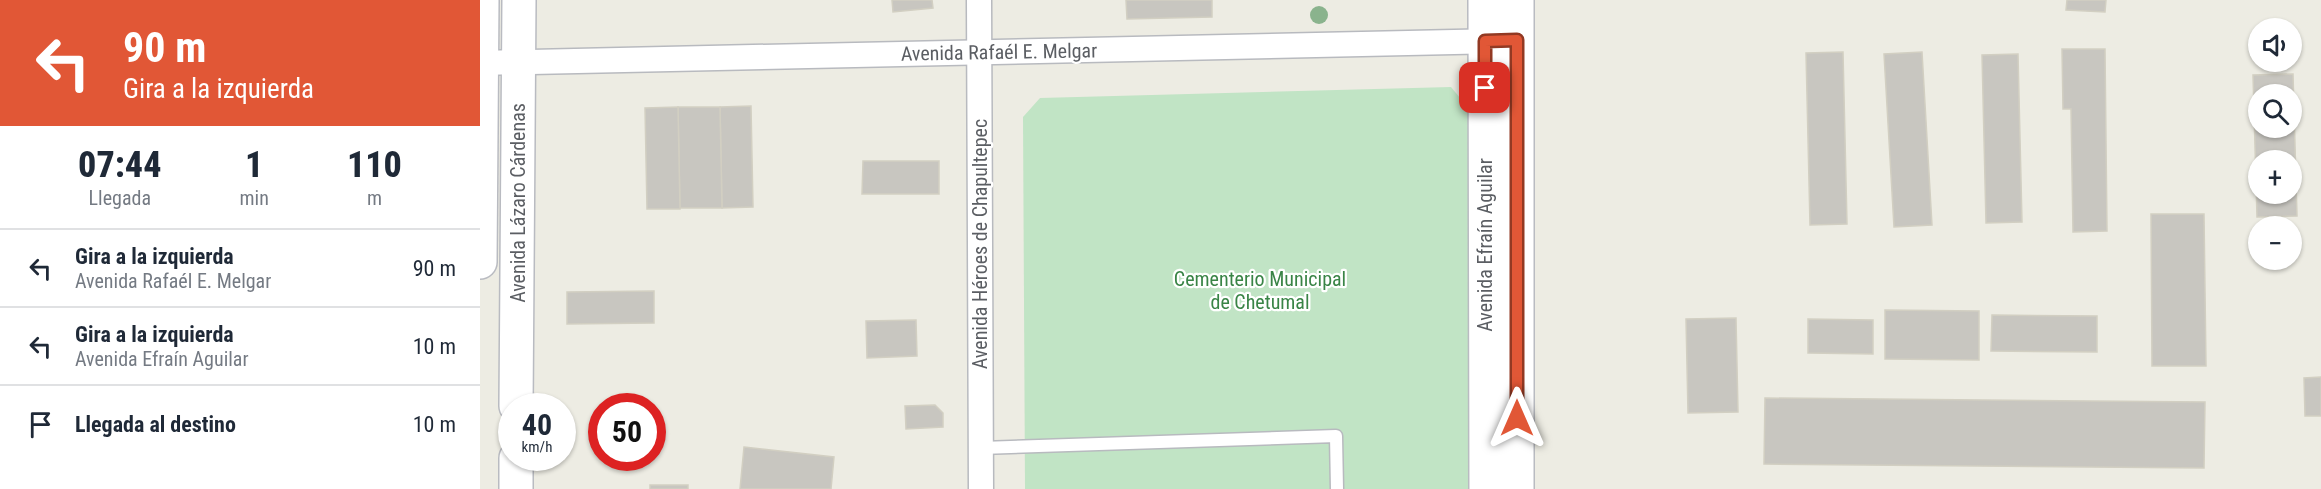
<!DOCTYPE html>
<html lang="es">
<meta charset="utf-8">
<style>
:root{--surface:#fff;--page:#f6f6f7;--text:#1f2937;--muted:#747a83;--line:#e0e1e3}
body{margin:0;font-family:"Roboto Condensed",sans-serif;background:var(--page);color:var(--text);height:100vh;display:flex;flex-direction:column;font-size:22px;white-space:nowrap}
*{box-sizing:border-box;margin:0}
p{font-size:20px;color:var(--muted)}
.icon{flex:none;width:33px;height:33px;fill:none;stroke:currentColor;stroke-width:2;stroke-linecap:round;stroke-linejoin:round}
.map{position:relative;flex:1;overflow:hidden}
.drawer{display:flex;flex-direction:column;background:var(--surface);width:480px}
.drawer>*{flex:none}
.top-card{background:#e15736;color:#fff;overflow:hidden}
.buttons{position:absolute;left:1768px;top:18px;display:grid;gap:12px}
.buttons a{display:grid;place-items:center;width:54px;height:54px;border-radius:50%;background:var(--surface);box-shadow:0 2px 4px #0004;font-size:30px}
.speed{position:absolute;left:18px;top:393px;display:flex;gap:12px;font-size:30px;font-weight:700;text-align:center}
.speed>*{display:grid;place-content:center;width:78px;height:78px;border-radius:50%;background:var(--surface);box-shadow:0 2px 4px #0004;line-height:1}
.speed small{font-size:15px;font-weight:400}
.speed .limit{border:9px solid #d22;background:#fff;color:#111}
.pin{position:absolute;display:grid;place-items:center;width:51px;height:51px;color:#fff;margin:-26px;border-radius:12px;box-shadow:0 3px 9px #0006}
.me{position:absolute;width:66px;margin:-33px;rotate:0deg;stroke-linejoin:round;filter:drop-shadow(0 0 4px #0008)}
.turn{display:flex;align-items:center;gap:21px;height:126px;padding:0 24px;font-size:27px}
.turn .icon{width:78px;height:78px;stroke-width:2.5}
.turn b{display:block;font-size:42px;line-height:51px}
.eta{display:flex;justify-content:space-evenly;align-items:center;height:102px;text-align:center}
.eta b{font-size:36px;font-weight:800;line-height:42px}
ul{padding:0;list-style:none}
li{display:flex;align-items:center;gap:18px;height:78px;padding:0 24px;border-top:2px solid var(--line)}
li div{flex:1}
li b{display:block;font-size:22px}
li em{font-style:normal}
main{display:flex;flex:1;min-height:0}
.map>svg:first-child{display:block}
</style>
<main>
<section class="drawer">
<div class="top-card">
<div class="turn"><svg class="icon" aria-label="left" viewBox="0 0 24 24"><path d="M17 20v-9H6M10 6l-5 5 5 5"/></svg><div><b>90 m</b>Gira a la izquierda</div></div>
</div>
<div class="eta">
<div><b>07:44</b><p>Llegada</p></div>
<div><b>1</b><p>min</p></div>
<div><b>110</b><p>m</p></div>
</div>
<ul>
<li><svg class="icon" aria-label="left" viewBox="0 0 24 24"><path d="M17 20v-9H6M10 6l-5 5 5 5"/></svg><div><b>Gira a la izquierda</b><p>Avenida Rafaél E. Melgar</p></div><em>90 m</em></li>
<li><svg class="icon" aria-label="left" viewBox="0 0 24 24"><path d="M17 20v-9H6M10 6l-5 5 5 5"/></svg><div><b>Gira a la izquierda</b><p>Avenida Efraín Aguilar</p></div><em>10 m</em></li>
<li><svg class="icon" aria-label="arrive" viewBox="0 0 24 24"><path d="M6 21V4h12l-3 4 3 4H6"/></svg><div><b>Llegada al destino</b></div><em>10 m</em></li>
</ul>
</section>
<div class="map">
<svg width="1841" height="489" viewBox="0 0 1841 489">
<rect width="100%" height="100%" fill="#edece3"/>
<path fill="#c1e4c5" d="M971 87 989 109 990 489H545L543 117 560 98Z"/>
<g fill="#c8c6c0" stroke="#d2cfc2" stroke-width="1.5" fill-rule="evenodd">
<path d="M412 0H452L453 8 413 12Z"/>
<path d="M646 0H732V17L647 19Z"/>
<path d="M1587 0H1626L1625 12 1586 10Z"/>
<path d="M1582 49H1625L1627 231 1593 232 1591 109H1583Z"/>
<path d="M1363 52 1367 224 1330 225 1326 53Z"/>
<path d="M1442 52 1452 225 1414 227 1404 54Z"/>
<path d="M1538 54 1542 222 1506 223 1502 55Z"/>
<path d="M1813 74 1817 216 1777 217 1773 75ZM1779 94H1812V128H1779ZM1779 160H1812V194H1779Z"/>
<path d="M271 106 273 207 242 208 240 107Z"/>
<path d="M198 107H240L242 208H200Z"/>
<path d="M198 107 200 209H167L165 108Z"/>
<path d="M383 161H459V194H382Z"/>
<path d="M1671 214H1724L1726 366H1672Z"/>
<path d="M174 291V323L87 324V292Z"/>
<path d="M1405 310 1499 311V360L1405 359Z"/>
<path d="M1512 315 1617 316V352L1511 351Z"/>
<path d="M1256 318 1258 412 1208 413 1206 319Z"/>
<path d="M1328 319 1393 320V354L1328 353Z"/>
<path d="M436 320 437 356 387 358 386 321Z"/>
<path d="M1841 377V416H1825L1824 378Z"/>
<path d="M1285 398 1725 402 1724 468 1284 464Z"/>
<path d="M455 405 463 413V427L426 429 425 406Z"/>
<path d="M264 447 354 457 351 489H260Z"/>
<rect x="170" y="485" width="38" height="4"/>
</g>
<g fill="none" stroke-linecap="round" stroke-linejoin="round">
<defs>
<path id="service" d="M501 448 856 436 857 489"/>
<g id="minor">
<path d="M499 0 501 489"/>
<path d="M0 63 1020 41"/>
</g>
<g id="secondary">
<path d="M1005 0 1006 489"/>
<path d="M0 262 2 0"/>
<path d="M36 406 39 0"/>
<path d="M36 489V458"/>
<path d="M1037 489V0"/>
</g>
</defs>
<use href="#service" stroke="#b8babf" stroke-width="15"/>
<use href="#minor" stroke="#b8babf" stroke-width="27"/>
<use href="#secondary" stroke="#b9bbc1" stroke-width="36"/>
<use href="#service" stroke="#fff" stroke-width="12"/>
<use href="#minor" stroke="#fff" stroke-width="24"/>
<use href="#secondary" stroke="#fff" stroke-width="33"/>
</g>
<circle fill="#8ab38d" cx="839" cy="15" r="9"/>
<g fill="none" stroke-linecap="round" stroke-linejoin="round">
<defs>
<path id="route" d="M1005 88V41L1037 40V418"/>
</defs>
<use href="#route" stroke="#923923" stroke-width="15"/>
<use href="#route" stroke="#e15736" stroke-width="10"/>
</g>
<g text-anchor="middle" dominant-baseline="central" stroke-width="4.5" stroke-linejoin="round" paint-order="stroke">
<g font-size="20" fill="#5b5e63" stroke="#fff">
<text transform="translate(519 52) rotate(-1)">Avenida Rafaél E. Melgar</text>
<text transform="translate(38 203) rotate(-90)">Avenida Lázaro Cárdenas</text>
<text transform="translate(500 244) rotate(-90)">Avenida Héroes de Chapultepec</text>
<text transform="translate(1005 245) rotate(-90)">Avenida Efraín Aguilar</text>
</g>
<g font-size="20" fill="#398446" stroke="#fff">
<text x="780" y="279">Cementerio Municipal<tspan x="780" dy="23">de Chetumal</tspan></text>
</g>
</g>
</svg>
<div class="buttons">
<a><svg class="icon" aria-label="sound" viewBox="0 0 24 24"><path d="M4 9h4l5-4v14l-5-4H4zM17 9q2 3 0 6"/></svg></a>
<a><svg class="icon" aria-label="search" viewBox="0 0 24 24"><circle cx="10" cy="10" r="6"/><path d="M15 15l6 6"/></svg></a>
<a>+</a>
<a>−</a>
</div>
<div class="speed"><div>40<small>km/h</small></div><div class="limit">50</div></div>
<div class="pin" style="left:1005px;top:88px;background:#d93025"><svg class="icon" aria-label="arrive" viewBox="0 0 24 24"><path d="M6 21V4h12l-3 4 3 4H6"/></svg></div>
<svg class="me" style="left:1037px;top:418px" viewBox="-20 -20 40 40"><path d="M0-17L14 15 0 8-14 15z" fill="#e15736" stroke="#fff" stroke-width="4"/></svg>
</div>
</main>
